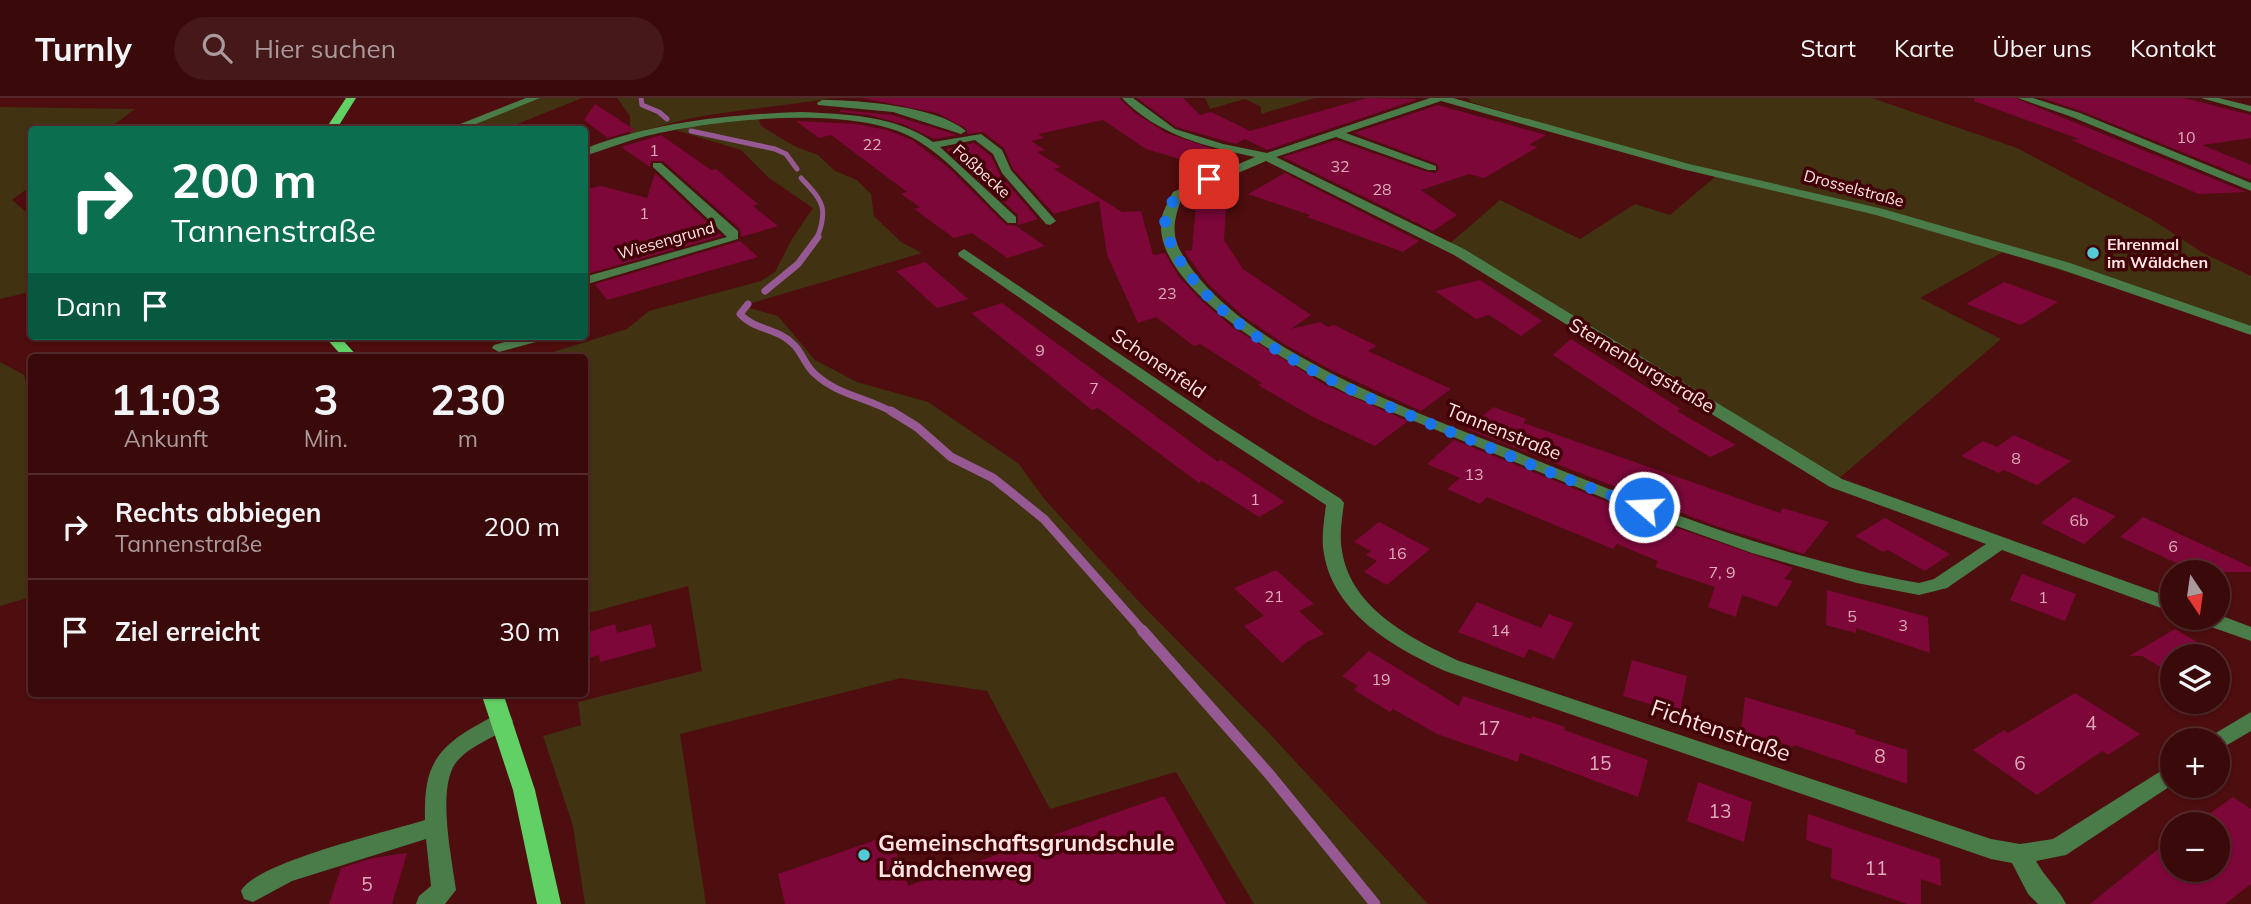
<!DOCTYPE html>
<html lang="de">
<meta charset="utf-8">
<style>
:root{--surface:#3a0a0b;--page:#451819;--text:#f1f3f6;--muted:#ab9a9d;--line:#542b2c}
body{margin:0;font-family:Mulish,sans-serif;background:var(--page);color:var(--text);height:100vh;display:flex;flex-direction:column;font-size:26px;white-space:nowrap}
*{box-sizing:border-box;margin:0}
p{font-size:23px;color:var(--muted)}
.icon{flex:none;width:38px;height:38px;fill:none;stroke:currentColor;stroke-width:2;stroke-linecap:round;stroke-linejoin:round}
.map{position:relative;flex:1;overflow:hidden}
.sheet{position:absolute;left:28px;top:256px;width:560px;height:343px;display:flex;flex-direction:column;background:var(--surface);border-radius:7px;box-shadow:0 2px 5px #0004,0 0 0 2px var(--line)}
.sheet>*{flex:none}
.top-card{position:absolute;left:28px;top:28px;width:560px;height:214px;border-radius:7px;box-shadow:0 2px 5px #0004,0 0 0 2px var(--line);background:#0b6e4f;color:#fff;overflow:hidden}
.needle{width:46px;rotate:167deg}
.tools{position:absolute;left:2160px;top:462px;display:grid;gap:14px}
.tools a{display:grid;place-items:center;width:70px;height:70px;border-radius:50%;background:var(--surface);box-shadow:0 2px 5px #0004,0 0 0 2px var(--line);font-size:35px}
.pin{position:absolute;display:grid;place-items:center;width:60px;height:60px;color:#fff;margin:-30px;border-radius:14px;box-shadow:0 4px 10px #0006}
.me{position:absolute;width:77px;margin:-38px;rotate:289deg;stroke-linejoin:round;filter:drop-shadow(0 0 5px #0008)}
.turn{display:flex;align-items:center;gap:24px;height:147px;padding:0 28px;font-size:32px}
.turn .icon{width:91px;height:91px;stroke-width:2.5}
.turn b{display:block;font-size:49px;line-height:60px}
.then{display:flex;align-items:center;height:66px;padding:0 28px;background:#0003;gap:14px;font-size:26px}
.eta{display:flex;justify-content:space-evenly;align-items:center;height:119px;text-align:center}
.eta b{font-size:42px;font-weight:700;line-height:49px}
ul{padding:0;list-style:none}
li{display:flex;align-items:center;gap:21px;height:105px;padding:0 28px;border-top:2px solid var(--line)}
li div{flex:1}
li b{display:block;font-size:26px}
li em{font-style:normal}
header{display:flex;align-items:center;gap:42px;box-sizing:border-box;height:98px;padding:0 35px;background:var(--surface);border-bottom:2px solid var(--line)}
header strong{font-size:33px}
nav{display:flex;gap:38px;margin-inline-start:auto;font-size:24px}
.search{width:490px;height:63px;background:var(--page);display:flex;align-items:center;gap:18px;box-sizing:border-box;padding:0 24px;border-radius:38px;color:var(--muted);font-size:26px}
.map>svg:first-child{display:block}
</style>
<header>
<strong>Turnly</strong>
<div class="search"><svg class="icon" aria-label="search" viewBox="0 0 24 24"><circle cx="10" cy="10" r="6"/><path d="M15 15l6 6"/></svg>Hier suchen</div>
<nav><a>Start</a><a>Karte</a><a>Über uns</a><a>Kontakt</a></nav>
</header>
<div class="map">
<svg width="2251" height="806" viewBox="0 0 2251 806">
<rect width="100%" height="100%" fill="#4e0d0f"/>
<g fill="#413211">
<path d="M540 0H582L505 31 458 32Z"/>
<path d="M617 0H832C787 8 739 11 693 20 672 24 651 31 630 36V18Z"/>
<path d="M1205 0H1315L1261 16V9L1245 1 1210 11Z"/>
<path d="M1468 0H1872L2017 50 2151 121 2203 155 2251 178V233L2003 154 1920 200 2001 241 1836 383 1447 148 1500 102 1580 141 1635 106 1670 117 1716 78 1471 4Z"/>
<path d="M0 9 135 11 108 31 32 32 31 88 12 102 31 118V191L30 194 0 201Z"/>
<path d="M758 19 761 28 794 48 818 57 835 73 857 82 871 96 874 118 901 144 922 155 742 208 778 218 815 262 857 284 928 304 1019 366 1045 402 1142 507 1268 634 1428 806H1254L1176 674 1050 711 987 593 901 580 680 636 706 806H585L573 728 543 638 581 627 578 604 702 573 688 488 585 516 584 259H537L627 231 649 213 761 183 775 174 792 141 813 110 769 80 741 52 675 32 715 23Z"/>
<path d="M0 264 24 277 32 306 31 499 0 508Z"/>
</g>
<g fill="none" stroke-linecap="round" stroke-linejoin="round">
<g stroke="#965993" stroke-width="5">
<path d="M641 0 642 7 659 14 667 21"/>
<path d="M691 33 775 51 786 56 797 71"/>
<path d="M801 80C822 102 829 110 817 140"/>
</g>
<g stroke="#965993" stroke-width="7">
<path d="M765 193 798 166 818 139"/>
<path d="M748 206 740 216C754 232 777 230 792 245 802 253 805 268 815 276 837 297 869 300 894 315"/>
</g>
<path stroke="#965993" stroke-width="9" d="M891 313 917 329 951 359 993 380 1044 421 1143 533"/>
<path stroke="#965993" stroke-width="11" d="M1142 532 1270 677 1375 806"/>
</g>
<g fill="#7e073a">
<path d="M862 0H1119L1135 15 1166 35 1222 54 1200 67 1146 51 1103 22 1038 36 1044 40 1031 43 1045 52 1037 54 1061 69 1054 71 1122 114 1141 113 1153 157 1165 155 1179 179 1203 204 1232 229 1325 287 1408 323 1375 348 1313 319 1258 287 1262 285 1200 246 1194 248 1156 219 1138 225 1107 157 1099 103 1054 116 1013 71 1004 50 983 34 967 36V31L937 15Z"/>
<path d="M1137 0H1183L1200 17 1211 14 1250 33 1367 0 1418 1 1267 52 1245 41 1236 46 1176 29Z"/>
<path d="M1975 0H2015L2246 94 2199 96 2071 42 2079 41 1974 3Z"/>
<path d="M2042 0H2184L2251 17V40L2202 47 2251 67V82L2081 13Z"/>
<path d="M595 6 635 32 608 40 584 22Z"/>
<path d="M1438 7 1546 37 1529 47 1538 49 1484 80 1469 76 1421 92 1457 117 1433 133 1283 59 1336 42 1427 74 1436 75 1439 72 1437 66 1354 35Z"/>
<path d="M841 12 892 17 957 37 934 41 903 26 869 17 840 14Z"/>
<path d="M796 23 856 26 887 32 912 42 949 70 1006 127 1016 128 1045 148 1007 160 972 135 954 140 914 111 920 109 901 96 907 94 831 37 819 40Z"/>
<path d="M661 37 711 72 716 71 758 106 753 108 778 128 741 139 740 131 663 63H651L650 69 621 49Z"/>
<path d="M974 45 991 58 1000 77 1038 121 1018 127V117L946 51Z"/>
<path d="M655 75 722 138 586 176 584 92 601 88 647 100Z"/>
<path d="M1285 75 1419 143 1403 154 1307 119 1310 117 1248 96Z"/>
<path d="M1227 91 1224 142 1243 171 1311 217 1291 231 1320 224 1328 229 1334 227 1377 248 1368 253 1451 291 1421 313 1331 272 1284 246 1243 218 1208 186 1184 153 1192 152 1196 107Z"/>
<path d="M740 143 758 159 607 202 595 186Z"/>
<path d="M925 164 968 201 937 210 896 173Z"/>
<path d="M1480 182 1542 223 1521 238 1489 217 1476 221 1435 193Z"/>
<path d="M2004 184 2058 204 2021 227 1966 206Z"/>
<path d="M1002 205 1218 364 1220 361 1285 404 1259 419 1202 383 1199 385 1098 310 1092 312 971 215Z"/>
<path d="M1571 241 1681 311 1677 313 1736 347 1710 359 1666 332 1553 257Z"/>
<path d="M1493 309 1526 321 1523 325 1780 415 1783 410 1829 424 1804 456 1713 427 1467 331Z"/>
<path d="M2014 337 2071 363 2037 387 2004 372 1999 375 1961 358 1983 343 1997 349Z"/>
<path d="M1454 342 1642 418 1793 470 1784 481 1793 483 1777 509 1742 497 1736 519 1708 509 1715 489 1655 469 1658 463 1617 446 1613 451 1487 399 1480 406 1447 391 1460 380 1427 366Z"/>
<path d="M2074 399 2116 418 2084 446 2041 425Z"/>
<path d="M2143 419 2251 469V474H2196L2120 439Z"/>
<path d="M1885 420 1950 456 1925 473 1888 452 1883 454 1855 438Z"/>
<path d="M1379 424 1430 451 1387 487 1364 474 1377 463 1366 457 1371 453 1354 444Z"/>
<path d="M1276 472 1314 506 1299 513 1324 536 1307 544 1282 565 1244 528 1264 518 1234 490Z"/>
<path d="M2022 476 2076 496 2065 523 2010 502Z"/>
<path d="M1827 492 1928 519 1930 555 1856 530V535L1826 527Z"/>
<path d="M1477 504 1541 530 1549 516 1573 525 1554 561 1529 551 1524 560 1458 534Z"/>
<path d="M615 526 617 535 651 526 656 549 600 564 599 557 589 560 585 535Z"/>
<path d="M2175 531 2221 558H2172V576L2142 558H2129Z"/>
<path d="M1369 553 1459 608 1463 598 1532 621V618L1565 629 1564 632 1648 662 1638 699 1520 655 1518 664 1437 636 1393 611 1390 614 1354 592 1358 588 1342 578Z"/>
<path d="M1632 562 1687 578 1680 615 1623 598Z"/>
<path d="M2075 595 2140 636 2108 657 2102 653 2037 697 1973 652 2004 632 2008 635Z"/>
<path d="M1745 599 1856 632 1855 636 1907 652V686L1794 647V649L1741 633Z"/>
<path d="M1698 684 1752 704 1744 744 1687 723Z"/>
<path d="M1164 698 1226 806H785L778 776 890 737 908 788Z"/>
<path d="M2233 699 2251 711V786L2225 806H2090L2172 740V772H2217V726H2195Z"/>
<path d="M1808 716 1940 761 1941 788 1921 781V806H1907L1831 780 1832 751 1806 742Z"/>
<path d="M407 755 392 806H329L341 770 373 760Z"/>
</g>
<g fill="none" stroke-linecap="round" stroke-linejoin="round">
<g fill="#4a7c4a" fill-rule="evenodd">
<path d="M526 0H540L461 32H445Z"/>
<path d="M1122 0H1133L1175 31 1223 46 1267 55 1430 0H1453L1689 66 1883 111 2070 165 2251 228V237L2060 171 1876 117 1682 71 1441 3 1346 35 1436 68V72H1428L1336 39 1276 59 1464 151 1842 381 2172 500V514L2002 452 1947 490 1919 497 1857 485 1752 455 1643 416 1350 297C1297 270 1157 194 1161 125 1161 116 1169 102 1173 94L1255 59C1206 49 1158 37 1122 0ZM1266 63 1454 157 1830 389 1986 446 1934 481 1919 485C1778 460 1644 406 1512 352 1415 314 1233 249 1181 154 1170 134 1175 119 1182 99Z"/>
<path d="M2018 0H2033L2080 15 2251 85V93L2072 19Z"/>
<path d="M2201 0H2219L2251 8V14Z"/>
<path d="M822 2C860 2 936 8 966 33L961 36 893 14 818 7 817 5Z"/>
<path d="M800 14C845 16 895 17 933 44L981 36 1002 52 1011 72 1056 123 1050 127 1046 126 1002 75 993 56 975 42 940 49 1016 119V125H1008C978 97 948 59 913 40 853 7 721 21 655 36 631 41 608 51 584 58V51C654 24 726 17 800 14Z"/>
<path d="M653 65H661L738 133V141L584 187V179L727 139 653 69Z"/>
<path d="M584 71 590 74V81L584 84Z"/>
<path d="M964 151 1222 325 1341 401 1344 405C1342 421 1339 437 1342 453 1351 511 1412 541 1459 563L1991 741 2020 746 2053 741 2172 666V687L2066 757 2036 763C2045 780 2059 791 2066 806H2038L2028 796 2012 765 1991 761 1445 573C1395 550 1334 516 1324 456 1321 440 1324 423 1326 407L1210 331 959 158 958 155Z"/>
<path d="M526 238H549L547 241 499 254 492 250 494 247Z"/>
<path d="M2217 516 2251 529V543L2200 525 2197 520H2217Z"/>
<path d="M2251 614V633L2217 653V642H2208L2209 639Z"/>
<path d="M502 615 510 617 513 623 510 629C493 640 467 649 455 666 437 693 452 761 456 792L445 806H416L419 798 431 788 426 741 292 783 253 804 244 801 241 793C254 765 390 733 425 722 424 676 431 654 472 630 482 625 491 618 502 615Z"/>
</g>
<g fill="#61d065" fill-rule="evenodd">
<path d="M346 0H356L336 32H325Z"/>
<path d="M324 238H339L358 259H343Z"/>
<path d="M481 595H503L535 692 561 806H537L513 692Z"/>
</g>
</g>
<g fill="none" stroke-linecap="round" stroke-linejoin="round">
<path stroke="#1a73e8" stroke-width="12" stroke-dasharray="0 21.6" d="M1209 81C1170 100 1152 112 1176 156 1227 249 1381 306 1476 344 1532 367 1587 390 1644 409"/>
</g>
<g fill="#52cbd7" stroke="#420106" stroke-width="2.5">
<circle cx="2093" cy="155" r="7"/>
<circle cx="864" cy="757" r="7"/>
</g>
<g text-anchor="middle" dominant-baseline="central" stroke-width="7" stroke-linejoin="round" paint-order="stroke">
<g font-size="16" fill="#deadb8">
<text x="2186" y="39">10</text>
<text x="872" y="46">22</text>
<text x="654" y="52">1</text>
<text x="1340" y="68">32</text>
<text x="1382" y="91">28</text>
<text x="644" y="115">1</text>
<text x="1167" y="195">23</text>
<text x="1040" y="252">9</text>
<text x="1094" y="290">7</text>
<text x="2016" y="360">8</text>
<text x="1474" y="376">13</text>
<text x="1255" y="401">1</text>
<text x="2079" y="422">6b</text>
<text x="2173" y="448">6</text>
<text x="1397" y="455">16</text>
<text x="1722" y="474">7, 9</text>
<text x="1274" y="498">21</text>
<text x="2043" y="499">1</text>
<text x="1852" y="518">5</text>
<text x="1903" y="527">3</text>
<text x="1500" y="532">14</text>
<text x="1381" y="581">19</text>
</g>
<g font-size="16" fill="#fee4e2" stroke="#420106">
<text transform="translate(982 73) rotate(42)">Foßbecke</text>
<text transform="translate(1854 90) rotate(15)">Drosselstraße</text>
<text transform="translate(666 142) rotate(-16)">Wiesengrund</text>
</g>
<g font-size="16" font-weight="bold" fill="#fee4e2" stroke="#420106" text-anchor="start">
<text x="2107" y="146">Ehrenmal<tspan x="2107" dy="18">im Wäldchen</tspan></text>
</g>
<g font-size="19" fill="#fee4e2" stroke="#420106">
<text transform="translate(1159 265) rotate(34)">Schonenfeld</text>
<text transform="translate(1642 267) rotate(31)">Sternenburgstraße</text>
<text transform="translate(1504 333) rotate(22)">Tannenstraße</text>
</g>
<g font-size="19" fill="#deadb8">
<text x="2091" y="625">4</text>
<text x="1489" y="630">17</text>
<text x="1880" y="658">8</text>
<text x="1600" y="665">15</text>
<text x="2020" y="665">6</text>
<text x="1720" y="713">13</text>
<text x="1876" y="770">11</text>
<text x="367" y="786">5</text>
</g>
<g font-size="23" fill="#fee4e2" stroke="#420106">
<text transform="translate(1721 632) rotate(19)">Fichtenstraße</text>
</g>
<g font-size="23" font-weight="bold" fill="#fee4e2" stroke="#420106" text-anchor="start">
<text x="878" y="744">Gemeinschaftsgrundschule<tspan x="878" dy="26">Ländchenweg</tspan></text>
</g>
</g>
</svg>
<div class="tools">
<a><svg class="needle" viewBox="-14 -14 28 28"><path d="M0-13l5 13h-10z" fill="#e53935"/><path d="M0 13l5-13h-10z" fill="#ab9a9d"/></svg></a>
<a><svg class="icon" aria-label="layers" viewBox="0 0 24 24"><path d="M12 4l9 5-9 5-9-5zM3 14l9 5 9-5"/></svg></a>
<a>+</a>
<a>−</a>
</div>
<div class="pin" style="left:1209px;top:81px;background:#d93025"><svg class="icon" aria-label="arrive" viewBox="0 0 24 24"><path d="M6 21V4h12l-3 4 3 4H6"/></svg></div>
<svg class="me" style="left:1644px;top:409px" viewBox="-20 -20 40 40"><circle r="17" fill="#1a73e8" stroke="#fff" stroke-width="3"/><path d="M0-11L8 9 0 5-8 9z" fill="#fff"/></svg>
<div class="top-card">
<div class="turn"><svg class="icon" aria-label="right" viewBox="0 0 24 24"><path d="M7 20v-9h11M14 6l5 5-5 5"/></svg><div><b>200 m</b>Tannenstraße</div></div>
<div class="then">Dann<svg class="icon" aria-label="arrive" viewBox="0 0 24 24"><path d="M6 21V4h12l-3 4 3 4H6"/></svg></div>
</div>
<section class="sheet">
<div class="eta">
<div><b>11:03</b><p>Ankunft</p></div>
<div><b>3</b><p>Min.</p></div>
<div><b>230</b><p>m</p></div>
</div>
<ul>
<li><svg class="icon" aria-label="right" viewBox="0 0 24 24"><path d="M7 20v-9h11M14 6l5 5-5 5"/></svg><div><b>Rechts abbiegen</b><p>Tannenstraße</p></div><em>200 m</em></li>
<li><svg class="icon" aria-label="arrive" viewBox="0 0 24 24"><path d="M6 21V4h12l-3 4 3 4H6"/></svg><div><b>Ziel erreicht</b></div><em>30 m</em></li>
</ul>
</section>
</div>
